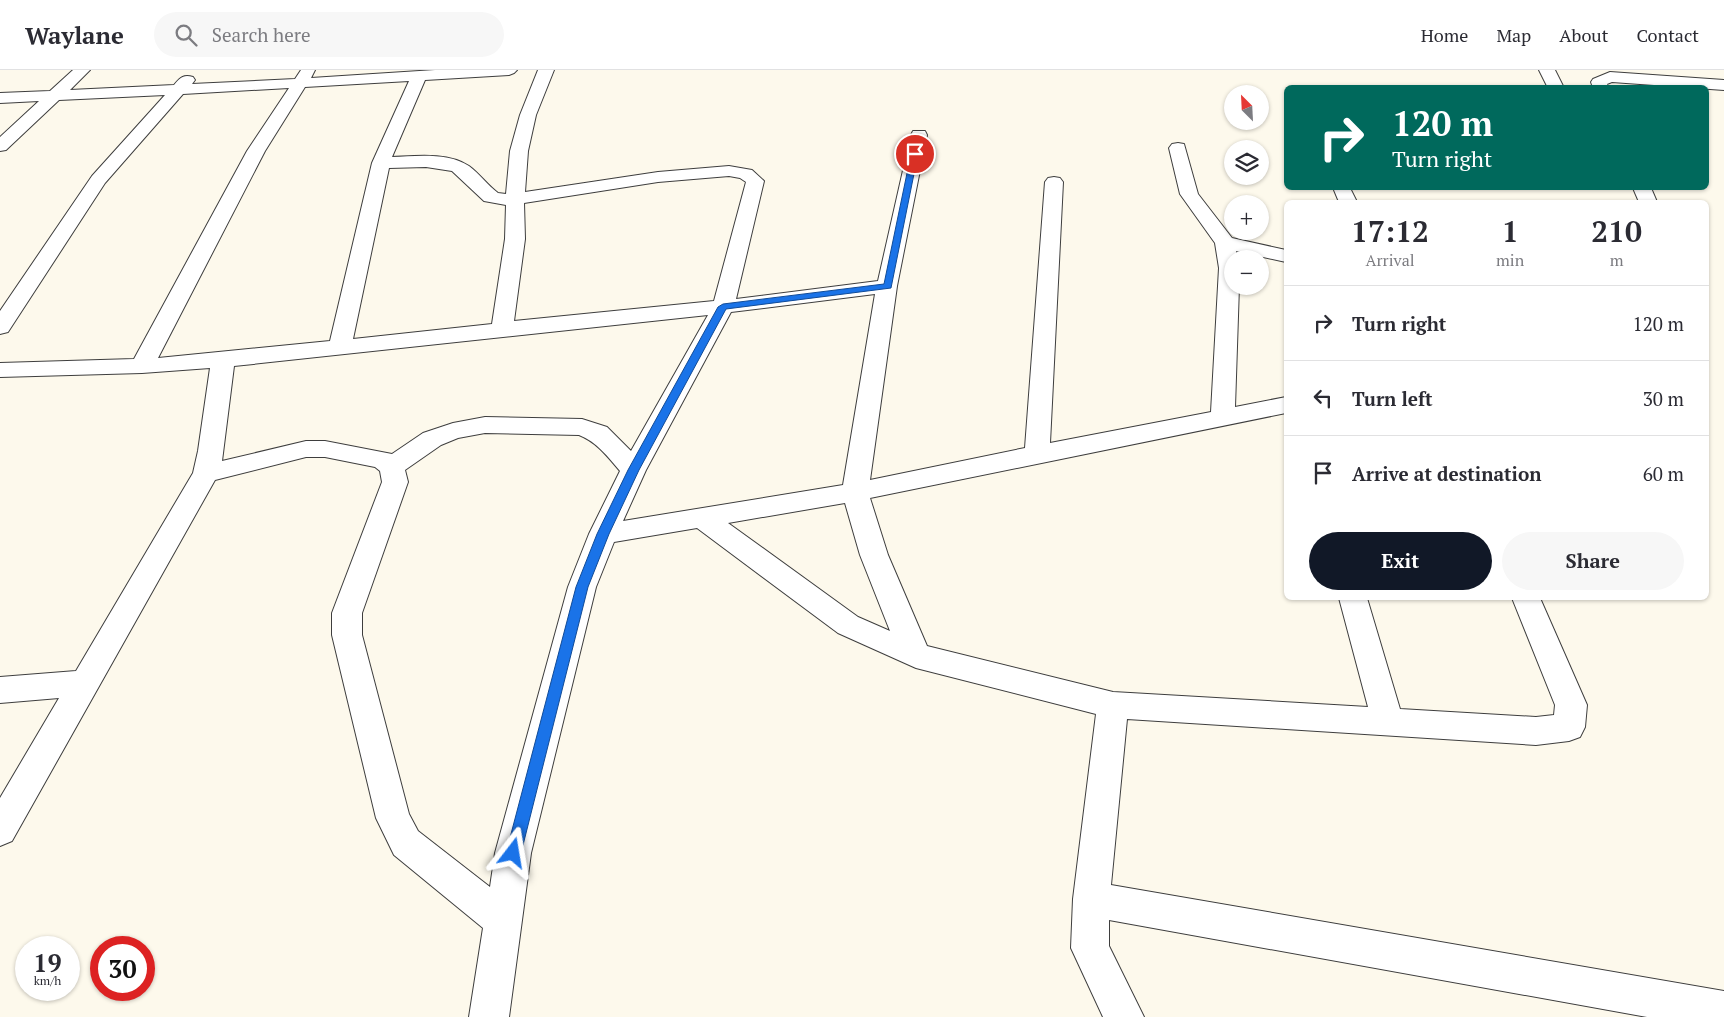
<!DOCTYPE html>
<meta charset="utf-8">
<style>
:root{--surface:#fff;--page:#f7f7f7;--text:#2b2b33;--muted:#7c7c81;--line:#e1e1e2;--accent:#111827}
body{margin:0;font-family:"PT Serif",serif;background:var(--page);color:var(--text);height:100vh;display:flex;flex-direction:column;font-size:19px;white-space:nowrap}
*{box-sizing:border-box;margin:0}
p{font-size:16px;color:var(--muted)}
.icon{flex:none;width:28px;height:28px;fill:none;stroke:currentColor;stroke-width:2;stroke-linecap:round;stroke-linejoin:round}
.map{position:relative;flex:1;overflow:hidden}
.drawer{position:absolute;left:1284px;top:130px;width:425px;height:400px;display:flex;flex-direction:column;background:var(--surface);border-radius:8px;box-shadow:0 1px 4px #0004}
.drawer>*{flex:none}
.hud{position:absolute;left:1284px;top:15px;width:425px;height:105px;border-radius:8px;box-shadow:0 1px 4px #0004;background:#00695c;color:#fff;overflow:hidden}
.needle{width:32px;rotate:336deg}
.fabs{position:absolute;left:1224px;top:15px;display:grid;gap:10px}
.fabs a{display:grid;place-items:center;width:45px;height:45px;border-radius:50%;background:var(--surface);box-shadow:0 1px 4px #0004;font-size:25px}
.speed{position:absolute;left:15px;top:866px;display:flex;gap:10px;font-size:25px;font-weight:700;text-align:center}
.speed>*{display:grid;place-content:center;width:65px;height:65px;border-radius:50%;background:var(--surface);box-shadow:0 1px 4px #0004;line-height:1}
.speed small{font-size:12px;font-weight:400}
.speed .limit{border:8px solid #d22;background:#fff;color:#111}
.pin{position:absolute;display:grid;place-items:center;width:42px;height:42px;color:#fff;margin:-21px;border:2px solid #fff;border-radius:50%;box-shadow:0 1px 5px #0007}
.me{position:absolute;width:55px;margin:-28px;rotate:14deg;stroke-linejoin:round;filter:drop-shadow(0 0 4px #0008)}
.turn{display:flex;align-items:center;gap:18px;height:105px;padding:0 25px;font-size:22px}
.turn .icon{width:65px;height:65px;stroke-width:2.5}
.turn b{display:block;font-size:35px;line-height:42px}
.eta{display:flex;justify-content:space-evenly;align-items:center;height:85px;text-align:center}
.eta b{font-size:30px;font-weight:700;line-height:35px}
.primary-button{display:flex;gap:10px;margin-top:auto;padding:10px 25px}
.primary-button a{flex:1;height:58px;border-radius:30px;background:var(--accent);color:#fff;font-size:20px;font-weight:700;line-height:58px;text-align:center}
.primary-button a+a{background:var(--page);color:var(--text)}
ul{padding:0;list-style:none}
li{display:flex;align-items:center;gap:15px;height:75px;padding:0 25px;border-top:1px solid var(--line)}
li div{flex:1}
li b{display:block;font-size:19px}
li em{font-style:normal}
header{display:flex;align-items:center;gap:30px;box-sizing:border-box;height:70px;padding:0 25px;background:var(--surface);border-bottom:1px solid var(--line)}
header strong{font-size:24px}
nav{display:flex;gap:28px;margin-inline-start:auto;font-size:18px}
.search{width:350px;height:45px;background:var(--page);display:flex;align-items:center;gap:12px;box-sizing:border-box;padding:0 18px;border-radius:28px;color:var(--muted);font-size:19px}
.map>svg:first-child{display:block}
</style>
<header>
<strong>Waylane</strong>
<div class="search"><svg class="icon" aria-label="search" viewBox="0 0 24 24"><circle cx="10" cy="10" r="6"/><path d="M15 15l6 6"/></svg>Search here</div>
<nav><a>Home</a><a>Map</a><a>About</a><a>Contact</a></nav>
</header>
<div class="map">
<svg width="1724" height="947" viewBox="0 0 1724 947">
<rect width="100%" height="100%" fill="#fdf9ec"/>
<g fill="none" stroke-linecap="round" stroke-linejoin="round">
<defs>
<g id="minor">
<path d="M73 0H90L70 20 174 15C180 8 183 4 193 7L195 10 192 14 295 9 301 0H315L311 8 435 0H517L514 3 509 5 425 10 392 87C416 86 448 82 469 96 480 104 487 115 498 123L506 124 510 81 520 45 538 0H554L536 45 528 81 525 122 658 102 729 96 752 100 764 111 736 229 878 211 911 65 913 61H925L927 65 897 216 870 410 1025 378 1045 112 1048 108 1054 107 1060 108 1063 112 1050 373 1211 342 1219 198 1215 173 1180 124 1169 78 1172 74 1178 73 1184 74 1198 124 1232 168 1286 180V192L1236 181 1238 189H1232V216H1239L1235 337 1286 327V343L870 428 888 485 927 576 1113 622 1368 637 1339 528H1367L1400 639 1536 647 1554 645 1555 635 1512 528H1540L1587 635 1585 657 1580 667 1569 671 1536 675 1127 649 1111 815 1724 921V947H1647L1109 850V876L1144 947H1103L1071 878 1073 829 1096 644 916 598 838 563 697 458 614 472 596 517 531 783 509 947H469L483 858 394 785 376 748 332 565V543L382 412 380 401 375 397 325 387H306L215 410 12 771 0 776V728L59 628 0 633V607L76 601 193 403 198 381 210 298 142 303 0 307V293L134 289 247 81 289 18 183 24 105 113 8 262 0 264V241L92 106 165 25 59 30 6 80 0 81V67L39 31 0 33V23L50 21ZM409 11 372 93 330 271 158 288 265 81 305 17ZM426 97 452 101 484 131 506 135 505 169 492 254 353 269 389 98ZM729 106 740 108 746 112 714 231 514 251 525 169 524 133 658 112ZM875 224 843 415 623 451 646 400 731 242ZM708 245 631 381 607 357 582 349 485 347 453 353 423 363 392 384 325 371H306L222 391 234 296ZM485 363 579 365C597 372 608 387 620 401L589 464 568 517 495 783 490 817 418 761 409 744 362 565V543L408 412 405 400 441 375 458 368ZM845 433 860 485 890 561 858 547 728 453Z"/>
<path d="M1539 0H1555L1564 18H1548Z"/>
<path d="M1610 2 1724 10V20L1612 12 1607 14 1609 18H1593L1591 12 1593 9Z"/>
<path d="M1336 118H1350L1357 132H1339L1334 120Z"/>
<path d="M1633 118H1651L1657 132H1639Z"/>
</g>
</defs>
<use href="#minor" stroke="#3e3e3e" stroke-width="2"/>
<use href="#minor" fill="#fff" fill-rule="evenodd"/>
</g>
<path fill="#1a73e8" stroke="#114b97" d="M915 81 918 84 891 218 726 239 639 400 609 464 588 517 521 783 518 788 513 790 508 788 506 783 576 517 597 464 628 400 718 237 723 234 884 214 911 84Z"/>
</svg>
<div class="fabs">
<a><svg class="needle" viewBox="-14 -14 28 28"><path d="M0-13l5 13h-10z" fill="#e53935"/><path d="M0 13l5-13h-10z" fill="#7c7c81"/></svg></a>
<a><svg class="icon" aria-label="layers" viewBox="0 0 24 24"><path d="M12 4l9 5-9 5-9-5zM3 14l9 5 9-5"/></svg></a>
<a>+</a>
<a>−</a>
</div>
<div class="speed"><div>19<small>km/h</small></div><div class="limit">30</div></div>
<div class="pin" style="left:915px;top:84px;background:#d93025"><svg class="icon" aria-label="arrive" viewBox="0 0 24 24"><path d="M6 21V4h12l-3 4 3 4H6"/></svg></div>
<svg class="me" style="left:513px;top:783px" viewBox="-20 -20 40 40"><path d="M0-17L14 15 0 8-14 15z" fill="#1a73e8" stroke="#fff" stroke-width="4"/></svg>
<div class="hud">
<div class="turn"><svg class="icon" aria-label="right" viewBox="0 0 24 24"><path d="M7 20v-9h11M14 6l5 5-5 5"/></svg><div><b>120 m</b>Turn right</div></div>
</div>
<section class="drawer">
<div class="eta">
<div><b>17:12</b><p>Arrival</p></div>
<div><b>1</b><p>min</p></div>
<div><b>210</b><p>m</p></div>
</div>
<ul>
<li><svg class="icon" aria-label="right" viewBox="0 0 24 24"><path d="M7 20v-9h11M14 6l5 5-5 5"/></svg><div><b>Turn right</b></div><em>120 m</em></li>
<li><svg class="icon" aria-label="left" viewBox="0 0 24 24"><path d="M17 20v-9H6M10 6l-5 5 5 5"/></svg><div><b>Turn left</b></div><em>30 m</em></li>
<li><svg class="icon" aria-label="arrive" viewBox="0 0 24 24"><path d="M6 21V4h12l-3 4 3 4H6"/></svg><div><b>Arrive at destination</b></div><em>60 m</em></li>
</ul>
<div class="primary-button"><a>Exit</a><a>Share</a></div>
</section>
</div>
